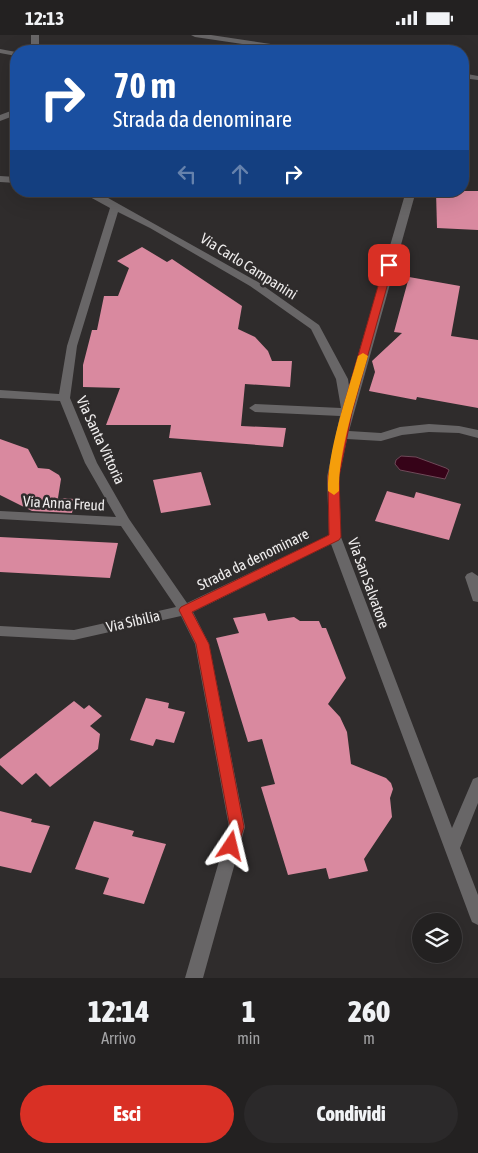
<!DOCTYPE html>
<html lang="it">
<style>
:root{--surface:#232121;--page:#2b292a;--text:#f1f3f6;--muted:#a3a3a5;--line:#403e3f;--accent:#d93025}
body{margin:0;font-family:"Asap Condensed",sans-serif;background:var(--page);color:var(--text);height:100vh;display:flex;flex-direction:column;font-size:19px;white-space:nowrap}
*{box-sizing:border-box;margin:0}
p{font-size:16px;color:var(--muted)}
.icon{flex:none;width:28px;height:28px;fill:none;stroke:currentColor;stroke-width:2;stroke-linecap:round;stroke-linejoin:round}
.map{position:relative;height:943px;overflow:hidden}
.sheet{display:flex;flex-direction:column;background:var(--surface);flex:1}
.sheet>*{flex:none}
.hud{position:absolute;left:10px;top:10px;width:459px;height:152px;border-radius:20px;box-shadow:0 5px 20px #0002,0 0 0 1px var(--line);background:#1a4fa0;color:#fff;overflow:hidden}
.controls{position:absolute;left:412px;top:878px;display:grid;gap:10px}
.controls a{display:grid;place-items:center;width:50px;height:50px;border-radius:50%;background:var(--surface);box-shadow:0 5px 20px #0002,0 0 0 1px var(--line);font-size:25px}
.pin{position:absolute;display:grid;place-items:center;width:42px;height:42px;color:#fff;margin:-21px;border-radius:10px;box-shadow:0 2px 8px #0006}
.me{position:absolute;width:55px;margin:-28px;rotate:10deg;stroke-linejoin:round;filter:drop-shadow(0 0 4px #0008)}
.turn{display:flex;align-items:center;gap:18px;height:105px;padding:0 20px;font-size:22px}
.turn .icon{width:65px;height:65px;stroke-width:2.5}
.turn b{display:block;font-size:35px;line-height:42px}
.lanes{display:flex;align-items:center;height:48px;padding:0 20px;background:#0003;justify-content:center;gap:25px;direction:ltr}
.lanes .off{opacity:.35}
.eta{display:flex;justify-content:space-evenly;align-items:center;height:85px;text-align:center}
.eta b{font-size:30px;font-weight:800;line-height:35px}
.button{display:flex;gap:10px;margin-top:auto;padding:10px 20px}
.button a{flex:1;height:58px;border-radius:30px;background:var(--accent);color:#fff;font-size:20px;font-weight:800;line-height:58px;text-align:center}
.button a+a{background:var(--page);color:var(--text)}
.status{display:flex;justify-content:space-between;align-items:center;height:35px;padding:0 25px;background:var(--surface);direction:ltr}
.status svg{height:14px;fill:currentColor}
.map>svg:first-child{display:block}
</style>
<div class="status"><b>12:13</b><svg viewBox="0 0 49 12"><path d="M0 12V9h3v3zM5 12V6h3v6zM10 12V3h3v9zM15 12V0h3v12zM26 1h20v11H26zM47 4h2v5h-2z"/></svg></div>
<div class="map">
<svg width="478" height="943" viewBox="0 0 478 943">
<rect width="100%" height="100%" fill="#2f2c2c"/>
<path fill="#360318" stroke="#6e4958" d="M401 421 416 422 446 433 449 435 445 444 400 435 395 429 396 425Z"/>
<g fill="#d9899f">
<path d="M436 156H478V195L437 193Z"/>
<path d="M142 212 167 227 172 224 242 271 238 294 255 302 268 316 272 326H292L290 352 245 349 241 391 286 393 283 412 169 403 171 390H106L120 353 83 352V330L92 295H97L104 261H118L129 233 117 226Z"/>
<path d="M409 242 460 251 451 301 478 305V373L417 362 416 365 369 356 375 337 372 326 402 298 394 297Z"/>
<path d="M0 404 28 414 38 433 49 434 59 440 61 444 58 463 75 464 72 478 32 476 0 460Z"/>
<path d="M201 437 211 470 161 478 153 445Z"/>
<path d="M387 456 414 463 416 457 461 469 449 505 375 486Z"/>
<path d="M0 502 118 508 110 543 0 537Z"/>
<path d="M265 578 268 586 294 582 300 586H319L322 593H326L346 643 328 669 340 682 347 697 351 729 386 743 391 748 393 754 390 763 392 782 364 824 368 836 329 844 326 833 288 840 261 752 275 749 262 704 248 707 216 603 239 598 233 583Z"/>
<path d="M146 663 169 668 168 673 185 677 174 708 156 704 153 711 130 705Z"/>
<path d="M74 666 84 674 89 670 102 681 90 691 100 699 98 714 50 752 36 738 22 750 0 730V724Z"/>
<path d="M0 776 32 784 31 787 50 791 31 838 0 831Z"/>
<path d="M94 786 134 796 132 801 166 809 144 869 103 859 109 843 75 834Z"/>
</g>
<g fill="none" stroke-linecap="round" stroke-linejoin="round">
<g fill="#686667" fill-rule="evenodd">
<rect x="31" y="0" width="8" height="16"/>
<path d="M191 0H211L304 14 308 16H289L195 2Z"/>
<path d="M0 14 16 17V21L0 18Z"/>
<path d="M462 38 478 41V45L462 43Z"/>
<path d="M16 74V80L0 86V80Z"/>
<path d="M0 141 16 142V148L0 147Z"/>
<path d="M79 156H94L101 159 258 247 319 290 348 344 349 351 406 156H416L349 396 381 398 400 392 429 389 459 391 478 395V403L459 398 429 397 402 400 381 406 347 404 339 442 341 502 452 793 473 744 478 742V768L460 813 478 860V890L472 887 470 882 331 509 193 577 209 609 245 792 203 943H185L229 792 195 609 181 581 74 605 0 601V591L74 595 176 572 121 491 0 484V476L116 482 85 428 60 366 0 363V355L59 359 67 311 110 173ZM118 177 150 193 250 251 311 294 336 344 341 373 255 369 249 373 255 377 340 381 327 442 329 500 187 568 129 484 97 428 70 363 77 311Z"/>
<path d="M472 537 478 541V567L473 566 465 542 467 539Z"/>
</g>
</g>
<path fill="#d93025" stroke="#8d1f18" d="M389 227 393 230 352 377 339 442 341 502 339 505 192 577 209 609 244 792 236 816 231 818 226 816 224 811 230 792 196 609 179 575 181 572 329 500 328 442 342 377 384 230Z"/>
<path fill="#f59e0b" d="M363 318 368 321C357 360 338 417 339 456L334 460 328 456C327 417 347 360 358 321Z"/>
<g text-anchor="middle" dominant-baseline="central" stroke-width="5" stroke-linejoin="round" paint-order="stroke">
<g font-size="15" fill="#efeded" stroke="#2f2c2c">
<text transform="translate(249 231) rotate(32)">Via Carlo Campanini</text>
<text transform="translate(101 405) rotate(65)">Via Santa Vittoria</text>
<text transform="translate(64 468) rotate(3)">Via Anna Freud</text>
<text transform="translate(253 524) rotate(-26)">Strada da denominare</text>
<text transform="translate(369 548) rotate(70)">Via San Salvatore</text>
<text transform="translate(133 586) rotate(-13)">Via Sibilia</text>
</g>
</g>
</svg>
<div class="controls">
<a><svg class="icon" aria-label="layers" viewBox="0 0 24 24"><path d="M12 4l9 5-9 5-9-5zM3 14l9 5 9-5"/></svg></a>
</div>
<div class="pin" style="left:389px;top:230px;background:#d93025"><svg class="icon" aria-label="arrive" viewBox="0 0 24 24"><path d="M6 21V4h12l-3 4 3 4H6"/></svg></div>
<svg class="me" style="left:231px;top:811px" viewBox="-20 -20 40 40"><path d="M0-17L14 15 0 8-14 15z" fill="#d93025" stroke="#fff" stroke-width="4"/></svg>
<div class="hud">
<div class="turn"><svg class="icon" aria-label="right" viewBox="0 0 24 24"><path d="M7 20v-9h11M14 6l5 5-5 5"/></svg><div><b>70 m</b>Strada da denominare</div></div>
<div class="lanes"><svg class="icon off" aria-label="left" viewBox="0 0 24 24"><path d="M17 20v-9H6M10 6l-5 5 5 5"/></svg><svg class="icon off" aria-label="ahead" viewBox="0 0 24 24"><path d="M12 20V5M6 11l6-6 6 6"/></svg><svg class="icon" aria-label="right" viewBox="0 0 24 24"><path d="M7 20v-9h11M14 6l5 5-5 5"/></svg></div>
</div>
</div>
<section class="sheet">
<div class="eta">
<div><b>12:14</b><p>Arrivo</p></div>
<div><b>1</b><p>min</p></div>
<div><b>260</b><p>m</p></div>
</div>
<div class="button"><a>Esci</a><a>Condividi</a></div>
</section>
